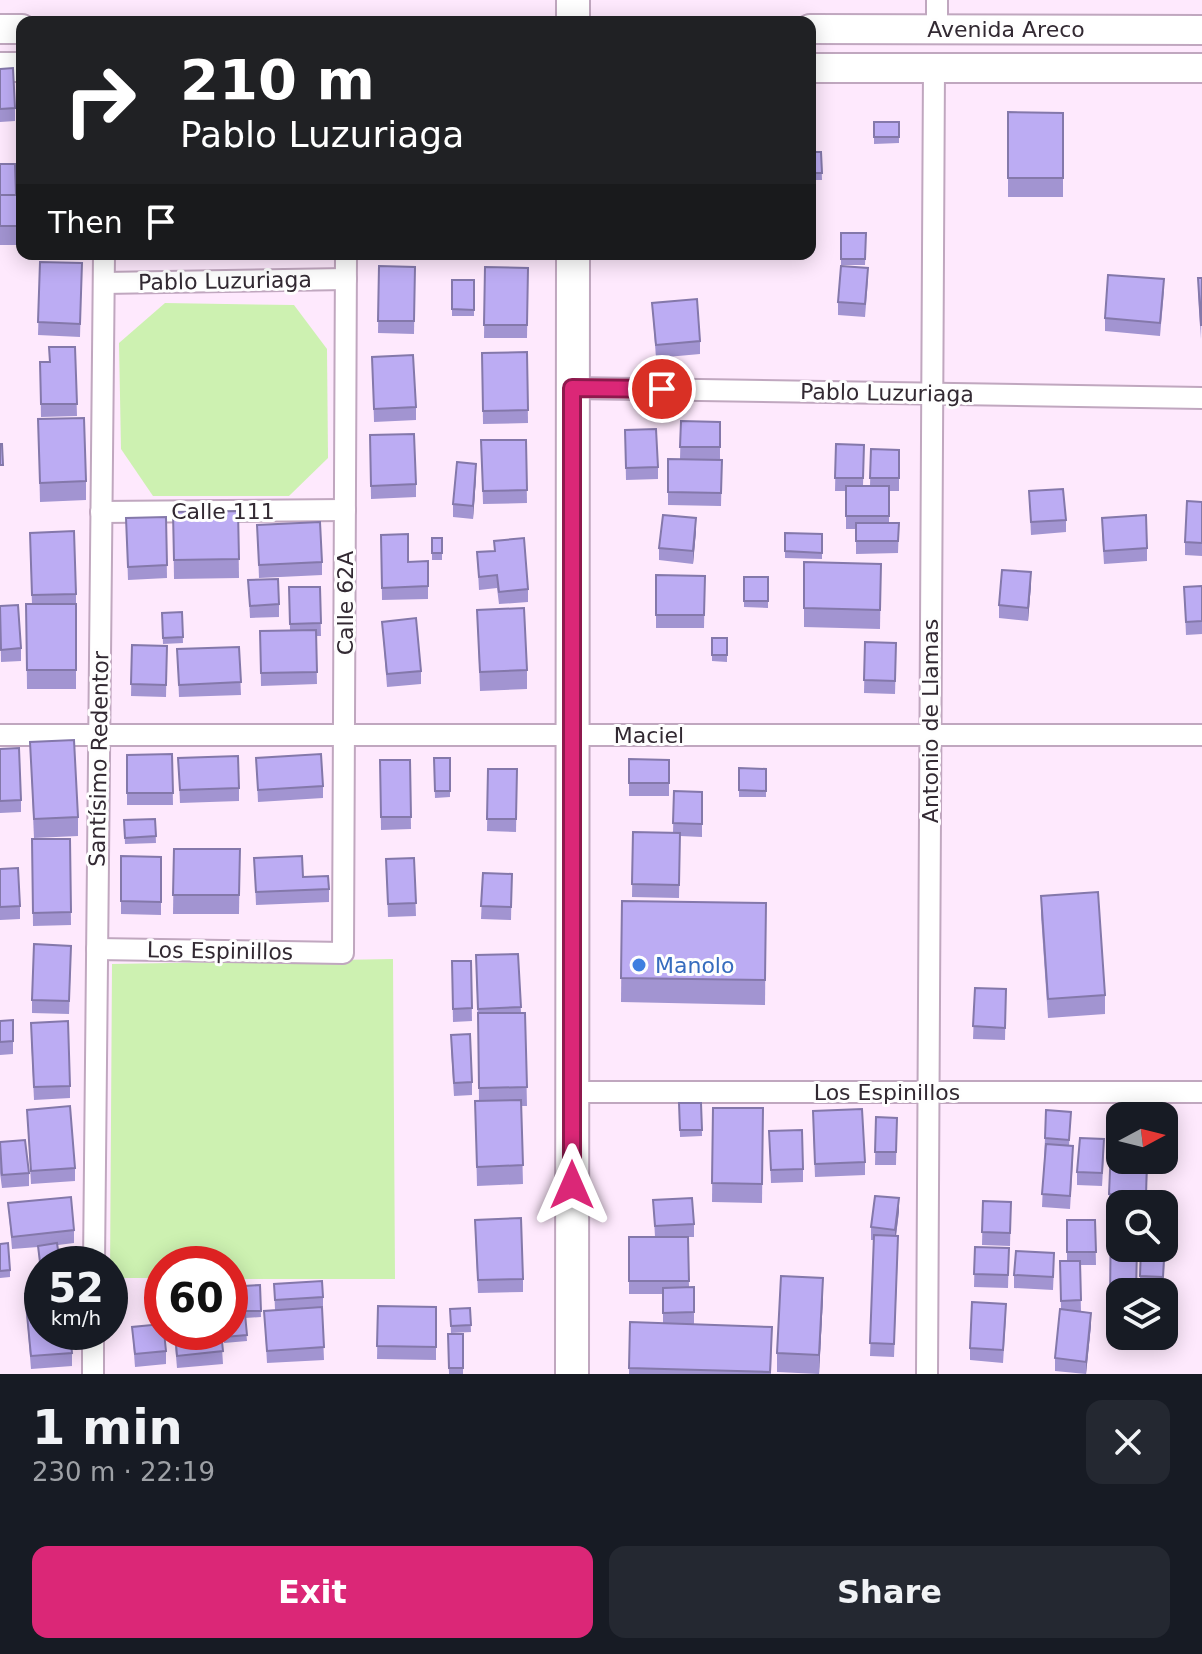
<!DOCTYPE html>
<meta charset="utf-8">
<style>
:root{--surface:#171b24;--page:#242831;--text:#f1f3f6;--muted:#9ea1a6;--accent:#db2777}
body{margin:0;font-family:"DejaVu Sans",sans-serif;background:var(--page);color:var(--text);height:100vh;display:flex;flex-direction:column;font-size:30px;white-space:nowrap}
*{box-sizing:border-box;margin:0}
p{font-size:26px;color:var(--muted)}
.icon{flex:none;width:44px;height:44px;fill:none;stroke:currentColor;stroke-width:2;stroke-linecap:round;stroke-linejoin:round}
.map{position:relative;height:1374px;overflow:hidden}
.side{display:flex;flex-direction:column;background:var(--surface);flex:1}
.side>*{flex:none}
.banner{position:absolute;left:16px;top:16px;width:800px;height:244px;border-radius:16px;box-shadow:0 4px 20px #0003;background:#202124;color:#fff;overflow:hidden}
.needle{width:52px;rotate:83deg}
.controls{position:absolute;left:1106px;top:1102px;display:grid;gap:16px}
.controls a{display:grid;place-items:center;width:72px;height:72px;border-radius:16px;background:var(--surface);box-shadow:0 4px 20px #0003;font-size:40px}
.speed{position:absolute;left:24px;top:1246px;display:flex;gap:16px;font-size:40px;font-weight:700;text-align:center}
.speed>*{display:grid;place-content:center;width:104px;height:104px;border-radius:50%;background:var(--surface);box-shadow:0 4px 20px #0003;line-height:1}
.speed small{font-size:20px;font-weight:400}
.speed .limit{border:12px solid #d22;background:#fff;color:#111}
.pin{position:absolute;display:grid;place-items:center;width:68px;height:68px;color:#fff;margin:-34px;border:4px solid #fff;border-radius:50%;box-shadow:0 2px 8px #0007}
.me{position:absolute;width:88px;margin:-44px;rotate:0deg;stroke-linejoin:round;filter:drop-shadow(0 0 6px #0008)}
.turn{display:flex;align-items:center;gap:28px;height:168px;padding:0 32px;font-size:36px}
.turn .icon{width:104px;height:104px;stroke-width:2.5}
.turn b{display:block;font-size:56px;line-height:68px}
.then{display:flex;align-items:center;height:76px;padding:0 32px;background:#0003;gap:16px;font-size:30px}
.round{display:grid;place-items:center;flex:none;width:84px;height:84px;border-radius:16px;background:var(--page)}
.head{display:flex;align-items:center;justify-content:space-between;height:136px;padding:0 32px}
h1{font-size:48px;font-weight:600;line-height:60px}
.primary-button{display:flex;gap:16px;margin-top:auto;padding:16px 32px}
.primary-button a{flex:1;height:92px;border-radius:16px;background:var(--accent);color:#fff;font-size:32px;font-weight:600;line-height:92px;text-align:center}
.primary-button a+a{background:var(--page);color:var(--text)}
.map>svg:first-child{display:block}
</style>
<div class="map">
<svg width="1202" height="1374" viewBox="0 0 1202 1374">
<rect width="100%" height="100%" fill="#fee9fd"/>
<g fill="#cdf1b1">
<path d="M165 303 294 305 327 349 328 458 289 496H153L121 449 119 343Z"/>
<path d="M393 959 395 1279H230V1264H162V1278H110L112 964Z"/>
</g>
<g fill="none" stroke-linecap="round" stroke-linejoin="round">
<defs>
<g id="street">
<path d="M937 29V0"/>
<path d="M104 283 346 279"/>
<path d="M572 388 1202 398"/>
<path d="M101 512 345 510"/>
<path d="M0 735H1202"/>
<path d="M97 949 343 953 346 254"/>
<path d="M572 1092H1202"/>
<path d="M94 1264 104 254"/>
<path d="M93 1374V1332"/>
<path d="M927 1374 934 68"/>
</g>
<g id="secondary">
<path d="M0 29H22"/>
<path d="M810 29 1202 30"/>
<path d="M0 67H22"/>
<path d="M810 68H1202"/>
</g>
<g id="primary">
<path d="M573 22V0"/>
<path d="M572 1374 573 254"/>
</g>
</defs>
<use href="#street" stroke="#c0a7bf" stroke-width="24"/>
<use href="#secondary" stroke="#c0a7bf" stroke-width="32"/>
<use href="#primary" stroke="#c0a7bf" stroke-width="36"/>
<use href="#street" stroke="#fff" stroke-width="20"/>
<use href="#secondary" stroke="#fff" stroke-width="28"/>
<use href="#primary" stroke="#fff" stroke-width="32"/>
</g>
<g fill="#a294d1">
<path d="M0 69 15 108V121L0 122Z"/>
<path d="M1008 112 1063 113V197H1008Z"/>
<path d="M874 122H899V143L874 144Z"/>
<path d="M810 152H821L822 180H810Z"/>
<path d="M0 164 16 195H22V245H0Z"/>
<path d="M841 233H866L865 265H841Z"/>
<path d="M40 262 82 263 80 337 38 335Z"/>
<path d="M379 266 415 267 414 334 378 333Z"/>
<path d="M485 267 528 268 527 338H484Z"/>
<path d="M1198 278H1202L1201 339 1198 291Z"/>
<rect x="452" y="280" width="22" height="36"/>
<path d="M868 280 865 317 838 315V302Z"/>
<path d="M1164 291 1160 336 1105 331V318Z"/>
<path d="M652 303 700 341V354L656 358Z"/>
<path d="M75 347 77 416 41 417 40 362H49Z"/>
<path d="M527 352 528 423 483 424 482 353Z"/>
<path d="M372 357 416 407V420L374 422Z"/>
<path d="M38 419 86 481V500L40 502Z"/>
<path d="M681 421 720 422V460H722L721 506 668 505V459H680Z"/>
<path d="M625 430 658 467V479L626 480Z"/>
<path d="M370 435 416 484V497L371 499Z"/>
<path d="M481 440H526L527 503 483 504Z"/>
<path d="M836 444 864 445 863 486H870L871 449 899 450V491H889V523H899L898 553 856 554V529H846V491H835Z"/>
<path d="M476 477 473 519 453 517V504Z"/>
<path d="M1029 491 1066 520V532L1031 535Z"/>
<path d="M1202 502V556L1185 555V542Z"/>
<path d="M238 511 239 578 174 579 173 512Z"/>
<path d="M166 517 167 578 128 580 126 518Z"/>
<path d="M257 525 322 562V575L259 578Z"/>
<path d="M696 531 693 564 659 560V548Z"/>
<path d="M1102 531 1147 548V561L1104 564Z"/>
<path d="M822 534V559L785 558V551Z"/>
<path d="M381 535 408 562 428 561V599L382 600Z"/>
<rect x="432" y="538" width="10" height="22"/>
<path d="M494 541 528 589V602L499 604 497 588 479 590 477 552 494 551Z"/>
<path d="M30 546 76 594V689H27L26 604H32Z"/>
<path d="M804 562 881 564 880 629 804 627Z"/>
<path d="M656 575 705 576 704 628H656Z"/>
<path d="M744 577H768V608L744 607Z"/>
<path d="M248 580 279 604V617L250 618Z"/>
<path d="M1031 585 1028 621 999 618V605Z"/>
<path d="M1202 586V634L1186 635 1184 587Z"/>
<path d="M289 587H320L321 636H316L317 684 261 686 260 631 290 630Z"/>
<path d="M0 606 21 648V661L1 662Z"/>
<path d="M477 610 527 670V689L480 691Z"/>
<path d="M182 612 183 643 163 644 162 613Z"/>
<path d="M382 622 421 671V684L387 687Z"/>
<path d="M712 638H727V662L712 661Z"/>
<path d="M865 642 896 656 895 694 864 693Z"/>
<path d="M132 645 167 646 166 697 131 696Z"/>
<path d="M239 647 241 695 179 697 177 649Z"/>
<path d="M30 742 78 817V836L34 838Z"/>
<path d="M0 749 21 800V812L0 813Z"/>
<path d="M172 754 173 805H127V755Z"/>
<path d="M178 758 239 788V801L180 803Z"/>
<path d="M256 758 323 786V798L258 802Z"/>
<path d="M434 758H450V797L435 798Z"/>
<path d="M629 759 669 760V796H629Z"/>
<path d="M380 760H410L411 829 381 830Z"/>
<path d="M739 768 766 769V797H739Z"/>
<path d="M488 769H517L516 832 487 831Z"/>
<path d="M674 791 702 792V837L680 836 679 898 632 897 633 832 673 833Z"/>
<path d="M155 819 156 843 125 844 124 820Z"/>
<path d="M32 839H70L71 925 33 926Z"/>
<path d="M174 849H240L239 914H173Z"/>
<path d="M121 856 161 857V915L121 914Z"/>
<path d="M254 858 329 889V902L256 905Z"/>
<path d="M414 858 416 916 388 917 386 859Z"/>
<path d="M0 869 20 906V919L0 920Z"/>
<path d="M483 873 512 874 511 920 481 919Z"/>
<path d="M1041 896 1105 995V1014L1048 1018 1041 915Z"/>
<path d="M622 901 766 903 765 1005 621 1002Z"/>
<path d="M518 954 521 1013H525L527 1106H521L523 1184 477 1186 475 1101H479L478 1021 476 968Z"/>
<path d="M71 959 69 1014 32 1013V1000Z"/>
<path d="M452 961H471L472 1021 453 1022Z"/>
<path d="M975 988 1006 989 1005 1040 973 1039Z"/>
<path d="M0 1021 13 1041V1054L0 1055Z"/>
<path d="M31 1036 70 1086V1098L34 1100Z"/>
<path d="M451 1048 472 1082V1095L454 1096Z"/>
<path d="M679 1103H701L702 1136 680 1137Z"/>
<path d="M713 1108H763L762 1203 712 1202Z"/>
<path d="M27 1110 75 1168V1181L31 1184Z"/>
<path d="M1071 1112 1069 1146 1073 1159 1070 1209 1042 1207 1045 1138Z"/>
<path d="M876 1117 897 1118 896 1165H875Z"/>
<path d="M813 1124 865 1162V1175L815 1177Z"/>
<path d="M769 1131 803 1169V1182L771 1183Z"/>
<path d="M0 1142 29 1173V1186L2 1188 0 1173Z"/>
<path d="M1104 1152 1102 1186 1077 1185V1172Z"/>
<path d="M1148 1160 1146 1204H1120V1316H1110L1111 1207H1109V1194Z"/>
<path d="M653 1200 694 1224V1237H688L689 1287H694V1324L772 1327 771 1374H629L630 1322 663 1323V1294H629V1237H655Z"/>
<path d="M983 1201 1011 1202 1010 1246 982 1245Z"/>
<path d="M8 1203 74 1230V1243L58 1245 42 1264V1332L72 1353V1366L31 1369 25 1294 39 1293 38 1270H40L38 1247 12 1249Z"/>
<path d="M899 1211 896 1236 898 1249 894 1357 870 1356 874 1240H871V1227Z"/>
<path d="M1067 1220H1095L1096 1265H1080L1081 1312 1091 1325 1086 1374 1055 1371V1358L1061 1309 1060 1261H1067Z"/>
<path d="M475 1232 523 1279V1292L478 1293Z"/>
<path d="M0 1244 10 1270V1277L0 1278Z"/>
<path d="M975 1247 1009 1248 1008 1288 974 1287Z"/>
<path d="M1165 1253 1163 1290 1140 1288V1276Z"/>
<path d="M1054 1266 1053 1290 1014 1288V1275Z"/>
<path d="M274 1284 323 1297V1310H322L324 1360 267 1363 264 1311 275 1310Z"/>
<path d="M260 1285 261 1317 245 1318 247 1341 224 1343 223 1332 245 1314 244 1286Z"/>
<path d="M823 1297 819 1374 777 1372V1353Z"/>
<path d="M378 1306 436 1307V1360L377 1359Z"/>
<path d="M470 1308 471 1332 451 1333 450 1309Z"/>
<path d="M1006 1317 1003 1363 970 1360V1348Z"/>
<path d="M132 1327 166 1351V1364L135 1367Z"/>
<path d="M174 1332H221L223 1364 177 1368Z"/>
<path d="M448 1334H463V1374H449Z"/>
</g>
<g fill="#8478aa">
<path d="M476 464V477L473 519V506Z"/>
<path d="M696 518V531L693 564V551Z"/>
<path d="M1031 572V585L1028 621V608Z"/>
<path d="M899 1198V1211L895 1243V1230Z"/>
<path d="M823 1278V1297L819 1374V1355Z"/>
<path d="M1091 1313V1325L1086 1374V1362Z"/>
</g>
<g fill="#bcacf3" stroke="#8478aa" stroke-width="2">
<path d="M13 68 15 108 0 109V69Z"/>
<path d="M1008 112 1063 113V178H1008Z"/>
<rect x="874" y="122" width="25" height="15"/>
<path d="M810 152H821L822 173H810Z"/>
<path d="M0 164H15L16 195H0Z"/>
<rect x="0" y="195" width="22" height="31"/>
<path d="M841 233H866L865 259H841Z"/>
<path d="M40 262 82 263 80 324 38 322Z"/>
<path d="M379 266 415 267 414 321H378Z"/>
<path d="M841 266 868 268 865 304 838 302Z"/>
<path d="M485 267 528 268 527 325H484Z"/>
<path d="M1108 275 1164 279 1160 323 1105 318Z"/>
<path d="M1198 278H1202L1201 326Z"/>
<path d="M452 280H474V310L452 309Z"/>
<path d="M697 299 700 341 656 345 652 303Z"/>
<path d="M49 347H75L77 404H41L40 362H50Z"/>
<path d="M527 352 528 410 483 411 482 353Z"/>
<path d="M413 355 416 407 374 409 372 357Z"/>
<path d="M84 418 86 481 40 483 38 419Z"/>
<path d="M681 421 720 422V447H680Z"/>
<path d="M656 429 658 467 626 468 625 430Z"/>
<path d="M414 434 416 484 371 486 370 435Z"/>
<path d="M481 440H526L527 490 483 491Z"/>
<path d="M0 444H2L3 465H0Z"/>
<path d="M836 444 864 445 863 478H835Z"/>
<path d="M871 449 899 450V478H870Z"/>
<path d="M668 459 722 460 721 493 668 492Z"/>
<path d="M457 462 476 464 473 506 453 504Z"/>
<rect x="846" y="486" width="43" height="30"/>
<path d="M1063 489 1066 520 1031 522 1029 491Z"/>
<path d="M1187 501 1202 502V543L1185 542Z"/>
<path d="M238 511 239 559 174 560 173 512Z"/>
<path d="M663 515 696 518 693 551 659 548Z"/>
<path d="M1146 515 1147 548 1104 551 1102 518Z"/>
<path d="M166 517 167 565 128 567 126 518Z"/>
<path d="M320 522 322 562 259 565 257 525Z"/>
<path d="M856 523H899L898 541H856Z"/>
<path d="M74 531 76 594 32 595 30 533Z"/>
<path d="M785 533 822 534V553L785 551Z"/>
<path d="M408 534V562L428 561V586L382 588 381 535Z"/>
<rect x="432" y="538" width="10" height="15"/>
<path d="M524 538 528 589 499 592 497 575 479 577 477 552 495 551 494 541Z"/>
<path d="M804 562 881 564 880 610 804 608Z"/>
<path d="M1002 570 1031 572 1028 608 999 605Z"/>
<path d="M656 575 705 576 704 615H656Z"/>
<rect x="744" y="577" width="24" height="24"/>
<path d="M278 579 279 604 250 606 248 580Z"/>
<path d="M1202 586V621L1186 622 1184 587Z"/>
<path d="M289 587H320L321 623 290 624Z"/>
<path d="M26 604H76V670H27Z"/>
<path d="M18 605 21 648 1 650 0 606Z"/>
<path d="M524 608 527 670 480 672 477 610Z"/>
<path d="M182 612 183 637 163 638 162 613Z"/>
<path d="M416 618 421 671 387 674 382 622Z"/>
<path d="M316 630 317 672 261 673 260 631Z"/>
<rect x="712" y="638" width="15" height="17"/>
<path d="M865 642 896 643 895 681 864 680Z"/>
<path d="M132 645 167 646 166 685 131 684Z"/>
<path d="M239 647 241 682 179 685 177 649Z"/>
<path d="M74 740 78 817 34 819 30 742Z"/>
<path d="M19 748 21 800 0 801V749Z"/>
<path d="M172 754 173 793H127V755Z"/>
<path d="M321 754 323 786 258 790 256 758Z"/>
<path d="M238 756 239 788 180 790 178 758Z"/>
<path d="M434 758H450V791H435Z"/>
<path d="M629 759 669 760V783H629Z"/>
<path d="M380 760H410L411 817H381Z"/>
<path d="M739 768 766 769V791L739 790Z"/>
<path d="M488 769H517L516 819H487Z"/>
<path d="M674 791 702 792V824L673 823Z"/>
<path d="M155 819 156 836 125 838 124 820Z"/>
<path d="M633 832 680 833 679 885 632 884Z"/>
<path d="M32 839H70L71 912 33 913Z"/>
<path d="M174 849H240L239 895H173Z"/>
<path d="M121 856 161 857V902L121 901Z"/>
<path d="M302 856 303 877 328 876 329 889 256 892 254 858Z"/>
<path d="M414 858 416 903 388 904 386 859Z"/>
<path d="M18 868 20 906 0 907V869Z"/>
<path d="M483 873 512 874 511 907 481 906Z"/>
<path d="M1098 892 1105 995 1048 999 1041 896Z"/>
<path d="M622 901 766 903 765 980 621 978Z"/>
<path d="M34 944 71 946 69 1001 32 1000Z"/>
<path d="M518 954 521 1007 478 1009 476 955Z"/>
<path d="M452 961H471L472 1008 453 1009Z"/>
<path d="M975 988 1006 989 1005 1028 973 1026Z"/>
<path d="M478 1013H525L527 1087 479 1088Z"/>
<path d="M13 1020V1041L0 1042V1021Z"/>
<path d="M68 1021 70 1086 34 1087 31 1023Z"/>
<path d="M470 1034 472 1082 454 1083 451 1035Z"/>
<path d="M521 1100 523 1165 477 1167 475 1101Z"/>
<path d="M679 1103H701L702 1130H680Z"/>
<path d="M70 1106 75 1168 31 1171 27 1110Z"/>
<path d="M713 1108H763L762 1184 712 1183Z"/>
<path d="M862 1109 865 1162 815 1164 813 1111Z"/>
<path d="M1046 1110 1071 1112 1069 1140 1045 1138Z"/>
<path d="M876 1117 897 1118 896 1152H875Z"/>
<path d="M802 1130 803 1169 771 1170 769 1131Z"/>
<path d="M1080 1138 1104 1139 1102 1173 1077 1172Z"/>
<path d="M25 1140 29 1173 2 1175 0 1142Z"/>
<path d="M1046 1144 1073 1146 1070 1196 1042 1194Z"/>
<path d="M1111 1148H1120V1160H1147L1146 1196 1109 1194Z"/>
<path d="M875 1196 899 1198 895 1230 871 1227Z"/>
<path d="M71 1197 74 1230 12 1237 8 1203Z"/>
<path d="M692 1198 694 1224 655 1226 653 1200Z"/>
<path d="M983 1201 1011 1202 1010 1233 982 1232Z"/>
<path d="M1111 1201 1137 1202V1204H1120V1248H1137L1136 1292H1120V1303H1110Z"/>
<path d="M521 1218 523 1279 478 1280 475 1220Z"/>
<path d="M1067 1220H1095L1096 1252H1067Z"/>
<path d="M874 1235 898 1236 894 1344 870 1343Z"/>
<path d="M629 1237H688L689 1281H629Z"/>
<path d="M1164 1240H1165L1163 1277 1140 1276 1141 1248H1164Z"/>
<path d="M8 1243 10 1270 0 1271V1244Z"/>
<path d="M57 1243 60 1264H42L41 1270 38 1246Z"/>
<path d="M975 1247 1009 1248 1008 1275 974 1274Z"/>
<path d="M1016 1251 1054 1253 1053 1277 1014 1275Z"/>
<path d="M1060 1261H1080L1081 1300 1061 1301Z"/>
<path d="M38 1270H42V1288H39Z"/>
<path d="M781 1276 823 1278 819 1355 777 1353Z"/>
<path d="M322 1281 323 1297 275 1300 274 1284Z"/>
<path d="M260 1285 261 1311H245L244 1286Z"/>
<path d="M694 1287V1312L663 1313V1288Z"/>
<path d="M42 1292V1332H70L72 1353 31 1356 25 1294Z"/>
<path d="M972 1302 1006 1304 1003 1350 970 1348Z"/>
<path d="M378 1306 436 1307V1347L377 1346Z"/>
<path d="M322 1307 324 1347 267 1351 264 1311Z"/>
<path d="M470 1308 471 1325 451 1326 450 1309Z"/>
<path d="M1060 1309 1091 1313 1086 1362 1055 1358Z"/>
<path d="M245 1314 247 1335 224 1337 223 1332H230V1315Z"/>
<path d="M630 1322 772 1327 770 1372 629 1368Z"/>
<path d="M162 1324V1332H164L166 1351 135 1354 132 1327Z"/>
<path d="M175 1332H221L223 1351 177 1356Z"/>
<path d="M448 1334H463V1368H449Z"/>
</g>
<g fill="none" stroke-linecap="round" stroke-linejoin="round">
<defs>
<path id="route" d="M572 1185V388L662 389"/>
</defs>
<use href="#route" stroke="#8e194d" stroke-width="20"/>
<use href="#route" stroke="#db2777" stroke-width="14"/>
</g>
<circle fill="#3f7fe0" stroke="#fefefe" stroke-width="3" cx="639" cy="965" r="8"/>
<g text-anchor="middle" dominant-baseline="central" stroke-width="6" stroke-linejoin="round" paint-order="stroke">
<g font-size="22" fill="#322932" stroke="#fefefe">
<text x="1006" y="29">Avenida Areco</text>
<text transform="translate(225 281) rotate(-1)">Pablo Luzuriaga</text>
<text transform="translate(887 393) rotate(1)">Pablo Luzuriaga</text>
<text x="223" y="511">Calle 111</text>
<text transform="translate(345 603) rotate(-90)">Calle 62A</text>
<text transform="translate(930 721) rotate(-90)">Antonio de Llamas</text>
<text x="649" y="735">Maciel</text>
<text transform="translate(99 759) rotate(-89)">Santísimo Redentor</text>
<text transform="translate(220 951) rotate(1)">Los Espinillos</text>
<text x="887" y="1092">Los Espinillos</text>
</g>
<g font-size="22" fill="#366cbe" stroke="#fefefe" text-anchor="start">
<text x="655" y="965">Manolo</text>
</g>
</g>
</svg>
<div class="controls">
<a><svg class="needle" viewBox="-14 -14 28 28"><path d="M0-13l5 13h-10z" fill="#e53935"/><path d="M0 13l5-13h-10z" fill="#9ea1a6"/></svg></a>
<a><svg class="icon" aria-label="search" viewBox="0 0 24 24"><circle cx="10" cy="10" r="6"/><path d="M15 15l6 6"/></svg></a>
<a><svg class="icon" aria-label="layers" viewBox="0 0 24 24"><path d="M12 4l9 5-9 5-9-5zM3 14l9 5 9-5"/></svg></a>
</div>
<div class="speed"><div>52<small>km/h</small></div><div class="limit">60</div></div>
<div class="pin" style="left:662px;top:389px;background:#d93025"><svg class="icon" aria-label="arrive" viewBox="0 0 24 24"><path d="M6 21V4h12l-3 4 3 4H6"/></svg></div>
<svg class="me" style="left:572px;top:1185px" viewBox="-20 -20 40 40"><path d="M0-17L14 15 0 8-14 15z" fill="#db2777" stroke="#fff" stroke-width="4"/></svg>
<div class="banner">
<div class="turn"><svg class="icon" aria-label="right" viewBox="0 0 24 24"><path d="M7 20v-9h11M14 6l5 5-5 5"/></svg><div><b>210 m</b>Pablo Luzuriaga</div></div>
<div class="then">Then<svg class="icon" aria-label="arrive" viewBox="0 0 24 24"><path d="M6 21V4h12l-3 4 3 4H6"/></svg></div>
</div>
</div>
<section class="side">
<div class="head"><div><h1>1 min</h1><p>230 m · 22:19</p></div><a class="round"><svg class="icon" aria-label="close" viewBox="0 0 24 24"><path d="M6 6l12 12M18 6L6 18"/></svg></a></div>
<div class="primary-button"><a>Exit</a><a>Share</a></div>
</section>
